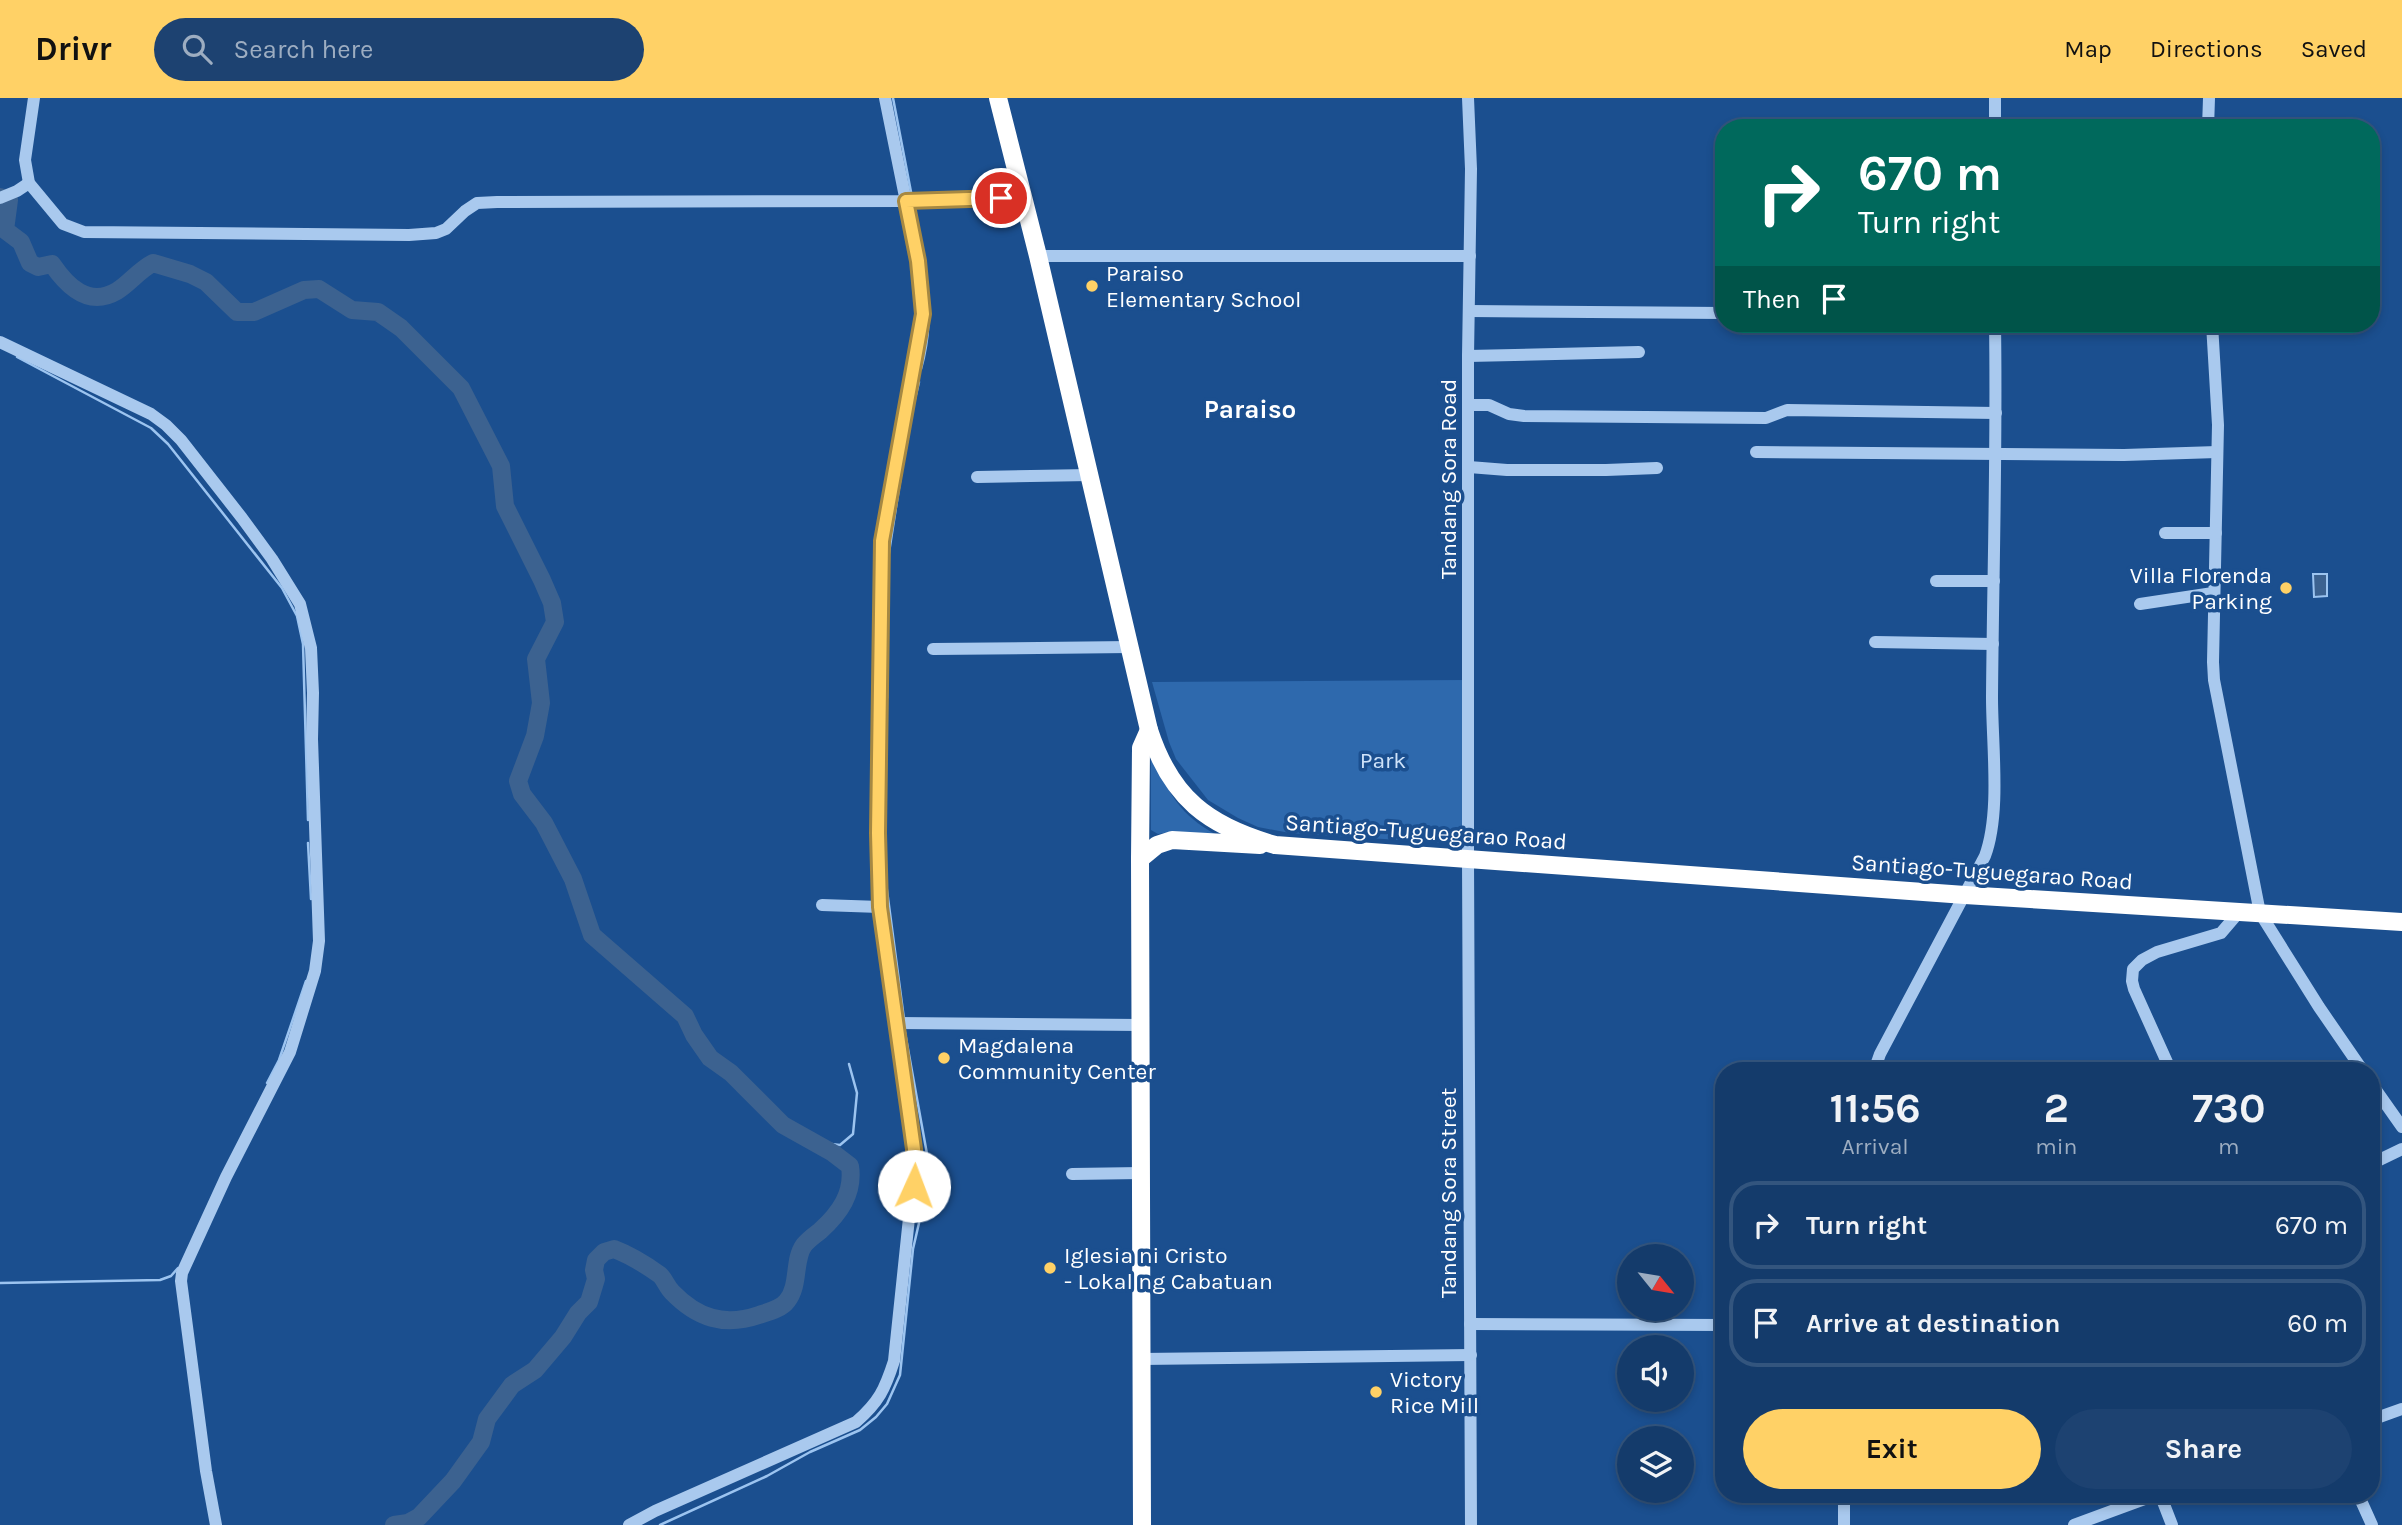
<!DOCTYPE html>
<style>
:root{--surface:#143b6b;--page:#1d4271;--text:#f1f3f6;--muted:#9dadc1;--line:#33557e;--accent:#ffd166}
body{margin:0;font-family:Karla,sans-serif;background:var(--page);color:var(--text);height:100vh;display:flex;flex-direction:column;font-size:26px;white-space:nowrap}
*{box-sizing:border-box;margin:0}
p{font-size:23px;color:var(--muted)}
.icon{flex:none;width:38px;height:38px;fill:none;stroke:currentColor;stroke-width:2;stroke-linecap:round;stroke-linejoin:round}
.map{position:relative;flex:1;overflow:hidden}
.details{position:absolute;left:1715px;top:964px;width:665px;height:441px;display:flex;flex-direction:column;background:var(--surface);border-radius:28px;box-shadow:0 4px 10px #0003,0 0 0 2px var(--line)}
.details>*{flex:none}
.banner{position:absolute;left:1715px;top:21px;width:665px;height:214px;border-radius:28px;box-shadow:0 4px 10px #0003,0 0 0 2px var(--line);background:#00695c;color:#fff;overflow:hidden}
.needle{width:46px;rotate:120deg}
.fabs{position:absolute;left:1617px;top:1146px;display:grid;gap:14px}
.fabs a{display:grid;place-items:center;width:77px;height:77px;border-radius:50%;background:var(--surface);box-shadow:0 4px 10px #0003,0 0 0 2px var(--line);font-size:35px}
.pin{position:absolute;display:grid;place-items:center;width:60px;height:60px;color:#fff;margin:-30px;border:4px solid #fff;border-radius:50%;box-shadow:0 2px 7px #0007}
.me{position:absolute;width:77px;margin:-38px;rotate:2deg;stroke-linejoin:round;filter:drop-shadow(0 0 5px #0008)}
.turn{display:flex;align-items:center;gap:24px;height:147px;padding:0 28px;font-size:32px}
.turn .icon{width:91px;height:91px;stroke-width:2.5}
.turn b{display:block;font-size:49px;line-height:60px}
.then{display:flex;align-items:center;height:66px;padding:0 28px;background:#0003;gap:14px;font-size:26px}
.eta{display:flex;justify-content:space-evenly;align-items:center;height:119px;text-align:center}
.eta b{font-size:42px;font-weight:700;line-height:49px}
.cta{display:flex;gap:14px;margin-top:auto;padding:14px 28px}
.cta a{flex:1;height:80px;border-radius:42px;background:var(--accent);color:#111;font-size:28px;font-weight:700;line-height:80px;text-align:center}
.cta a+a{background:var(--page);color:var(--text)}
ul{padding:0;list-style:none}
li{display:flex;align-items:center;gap:21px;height:88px;margin:0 14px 10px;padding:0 14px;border:4px solid var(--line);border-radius:28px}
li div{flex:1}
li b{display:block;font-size:26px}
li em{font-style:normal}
header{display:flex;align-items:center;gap:42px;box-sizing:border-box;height:98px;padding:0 35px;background:var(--accent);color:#111}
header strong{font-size:33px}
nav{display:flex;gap:38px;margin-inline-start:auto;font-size:24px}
.search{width:490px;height:63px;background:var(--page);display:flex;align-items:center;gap:18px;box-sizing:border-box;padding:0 24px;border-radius:38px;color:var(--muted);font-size:26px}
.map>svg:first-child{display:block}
</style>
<header>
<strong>Drivr</strong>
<div class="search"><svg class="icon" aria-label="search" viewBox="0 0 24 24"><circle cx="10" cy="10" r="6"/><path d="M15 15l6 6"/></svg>Search here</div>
<nav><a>Map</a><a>Directions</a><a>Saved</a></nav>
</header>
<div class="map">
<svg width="2402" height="1427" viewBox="0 0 2402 1427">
<rect width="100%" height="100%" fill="#1b4f8f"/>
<g fill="#2e69ad">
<path d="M1464 582 1462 746 1290 735 1258 729 1238 720 1208 702 1176 661 1169 644 1152 584Z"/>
<path d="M1151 652C1166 691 1177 715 1215 736L1169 734 1158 736 1151 732Z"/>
</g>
<path fill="#3c6290" stroke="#9cc4f0" stroke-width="2" d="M2313 476H2327V498L2314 499Z"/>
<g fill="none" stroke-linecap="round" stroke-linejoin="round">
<g stroke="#9cc4f0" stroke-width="2.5">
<path d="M893 0 911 94"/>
<path d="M914 112 917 130"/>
<path d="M17 259 151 330 168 346 282 490 297 518 303 546 308 722"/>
<path d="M921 271C930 239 931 210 925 178"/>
<path d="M914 305 919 284"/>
<path d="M902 371 908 339"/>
<path d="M887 600 888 461 901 377"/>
<path d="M308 745 311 801"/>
<path d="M886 785 904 921"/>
<path d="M267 985 279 962 306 883"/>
<path d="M822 1048 831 1046 840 1047 853 1036 857 995 849 966"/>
<path d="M0 1185 160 1182 171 1178 178 1170"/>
<path d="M660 1427 767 1378 810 1354 860 1332 876 1319 887 1306 900 1277 913 1151 919 1125 927 1056 904 929"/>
</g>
<path stroke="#3c6290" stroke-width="18" d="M0 99 9 102 5 132 21 144 30 165 38 169 52 166C67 188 88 210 117 193 130 185 139 172 153 165L190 176 206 184 237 214H254L304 192 319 191 352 212 378 214 401 230 461 290 501 368 505 408 542 482 552 505 555 524 536 561 541 605 535 638 518 683 522 696 544 725 573 781 592 837 685 918 694 937 710 960 731 975 783 1027 833 1055 850 1068C854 1095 840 1115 820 1133 815 1137 809 1141 804 1147 793 1162 800 1187 787 1203 781 1211 768 1214 759 1217 724 1229 697 1220 672 1194 667 1189 665 1182 660 1177 646 1167 630 1157 614 1151L604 1154 596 1162 594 1172 596 1181 589 1204 578 1215 563 1239 535 1272 512 1287 487 1321 481 1344 453 1383 419 1419 408 1425 394 1427"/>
<g stroke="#a9c9ee" stroke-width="12">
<path d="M34 0 25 62 29 85 63 126 84 134 409 137 436 135 446 131 465 113 477 105 497 104 906 103 1022 100"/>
<path d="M1468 0 1471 71 1468 258V762L1471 1427"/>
<path d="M1995 0V30"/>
<path d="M2208 30 2209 0"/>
<path d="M0 100 17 93 29 85"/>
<path d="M1038 158H1470"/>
<path d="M1470 213 1724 215"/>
<path d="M2212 226 2218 327 2213 564 2214 582 2260 815 2319 909 2363 973"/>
<path d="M0 244 151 316 166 327 181 342 242 420 272 461 300 506 311 550 313 595 312 641 319 843 315 873 290 954 226 1079 182 1175 181 1183 206 1373 216 1427"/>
<path d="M1468 258 1639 254"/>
<path d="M1468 307H1489L1509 316 1524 318 1766 320 1787 312 1996 315"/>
<path d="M1756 354 2124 357 2217 354"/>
<path d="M1469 369 1507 372H1606L1657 370"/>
<path d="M977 379 1090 377"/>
<path d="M2165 435H2216"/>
<path d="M1936 483H1994"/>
<path d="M2140 506 2213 495"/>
<path d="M1875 544 1993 546"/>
<path d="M933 551 1130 549"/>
<path d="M822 807 880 809"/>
<path d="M896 925 1141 927"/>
<path d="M1874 973 1880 956 1985 758C2001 715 1992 647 1992 599 1993 475 1997 350 1995 226"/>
<path d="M2171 973 2134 891 2132 883 2133 871 2142 862 2157 854 2221 835 2239 814"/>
<path d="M2371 985 2402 1029"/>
<path d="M2371 1066 2402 1051"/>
<path d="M1072 1076 1141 1075"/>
<path d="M1470 1226 1724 1227"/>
<path d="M1141 1261 1471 1257"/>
<path d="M2371 1322 2402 1311"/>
<path d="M2160 1396 2172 1427"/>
<path d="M2358 1396 2372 1427"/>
<path d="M629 1427 655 1413 856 1324C879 1304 885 1291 894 1263L915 1063 880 809 881 468 882 443 922 234 923 216 918 163 885 0"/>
<path d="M1844 1427V1396"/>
<path d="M2074 1427 2158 1396"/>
</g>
<g stroke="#fff" stroke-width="18">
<path d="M998 0 1038 158 1149 632C1171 700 1208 728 1275 747L1965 797 2402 824"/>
<path d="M1140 761 1157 747 1172 742 1260 747"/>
<path d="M1142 1427 1140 761 1141 650 1149 632"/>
</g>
</g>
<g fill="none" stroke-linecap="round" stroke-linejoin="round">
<defs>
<path id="route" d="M914 1088V1051L880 809 878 735 882 443 923 216 918 163 906 103 1001 100"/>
</defs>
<use href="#route" stroke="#a68842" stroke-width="18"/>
<use href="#route" stroke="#ffd166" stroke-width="12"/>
</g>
<g fill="#ffd166" stroke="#1b4f8f" stroke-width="2.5">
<circle cx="1092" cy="188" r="7"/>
<circle cx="2286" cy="490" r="7"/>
<circle cx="944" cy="960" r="7"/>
<circle cx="1050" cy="1170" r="7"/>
<circle cx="1376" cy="1294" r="7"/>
</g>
<g text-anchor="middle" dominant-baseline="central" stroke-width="7" stroke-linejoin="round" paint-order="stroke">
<g font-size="23" fill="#fff" stroke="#1b4f8f" text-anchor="start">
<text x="1106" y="175">Paraiso<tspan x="1106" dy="26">Elementary School</tspan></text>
<text x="2272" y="477" text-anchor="end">Villa Florenda<tspan x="2272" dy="26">Parking</tspan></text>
<text x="958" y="947">Magdalena<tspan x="958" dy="26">Community Center</tspan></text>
<text x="1064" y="1157">Iglesia ni Cristo<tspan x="1064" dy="26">- Lokal ng Cabatuan</tspan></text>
<text x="1390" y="1281">Victory<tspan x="1390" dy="26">Rice Mill</tspan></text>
</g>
<g font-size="23" fill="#fff" stroke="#1b4f8f">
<text transform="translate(1448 381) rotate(-90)">Tandang Sora Road</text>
<text transform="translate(1426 734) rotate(4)">Santiago-Tuguegarao Road</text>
<text transform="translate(1992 774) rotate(4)">Santiago-Tuguegarao Road</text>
<text transform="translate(1448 1095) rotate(-90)">Tandang Sora Street</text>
</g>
<g font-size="23" fill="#cfe3fa" stroke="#1b4f8f">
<text x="1383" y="662">Park</text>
</g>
<g font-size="26" font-weight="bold" fill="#fff" stroke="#1b4f8f">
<text x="1250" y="311">Paraiso</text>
</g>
</g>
</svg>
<div class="fabs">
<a><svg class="needle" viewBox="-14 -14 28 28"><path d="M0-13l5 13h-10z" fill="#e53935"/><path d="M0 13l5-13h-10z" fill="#9dadc1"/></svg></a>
<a><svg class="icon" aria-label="sound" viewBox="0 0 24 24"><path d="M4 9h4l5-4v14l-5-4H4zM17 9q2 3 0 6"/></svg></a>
<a><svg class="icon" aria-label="layers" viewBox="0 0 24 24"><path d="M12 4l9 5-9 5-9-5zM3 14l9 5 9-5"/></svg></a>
</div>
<div class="pin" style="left:1001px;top:100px;background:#d93025"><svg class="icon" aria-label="arrive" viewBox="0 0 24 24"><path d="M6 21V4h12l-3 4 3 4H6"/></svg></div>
<svg class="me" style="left:914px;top:1088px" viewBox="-20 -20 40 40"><circle r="19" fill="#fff"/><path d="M0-13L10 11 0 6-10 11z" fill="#ffd166"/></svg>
<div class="banner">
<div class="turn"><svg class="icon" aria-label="right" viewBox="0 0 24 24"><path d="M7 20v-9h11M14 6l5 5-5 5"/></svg><div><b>670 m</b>Turn right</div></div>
<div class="then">Then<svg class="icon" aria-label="arrive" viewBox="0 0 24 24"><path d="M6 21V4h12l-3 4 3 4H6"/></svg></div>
</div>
<section class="details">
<div class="eta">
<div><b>11:56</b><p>Arrival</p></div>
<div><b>2</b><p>min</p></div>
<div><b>730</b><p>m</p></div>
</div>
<ul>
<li><svg class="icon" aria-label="right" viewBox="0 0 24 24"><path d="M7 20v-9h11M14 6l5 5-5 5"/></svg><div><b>Turn right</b></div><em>670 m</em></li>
<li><svg class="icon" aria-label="arrive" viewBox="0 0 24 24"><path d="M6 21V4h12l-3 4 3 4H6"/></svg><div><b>Arrive at destination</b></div><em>60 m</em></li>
</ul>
<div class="cta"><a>Exit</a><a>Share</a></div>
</section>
</div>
